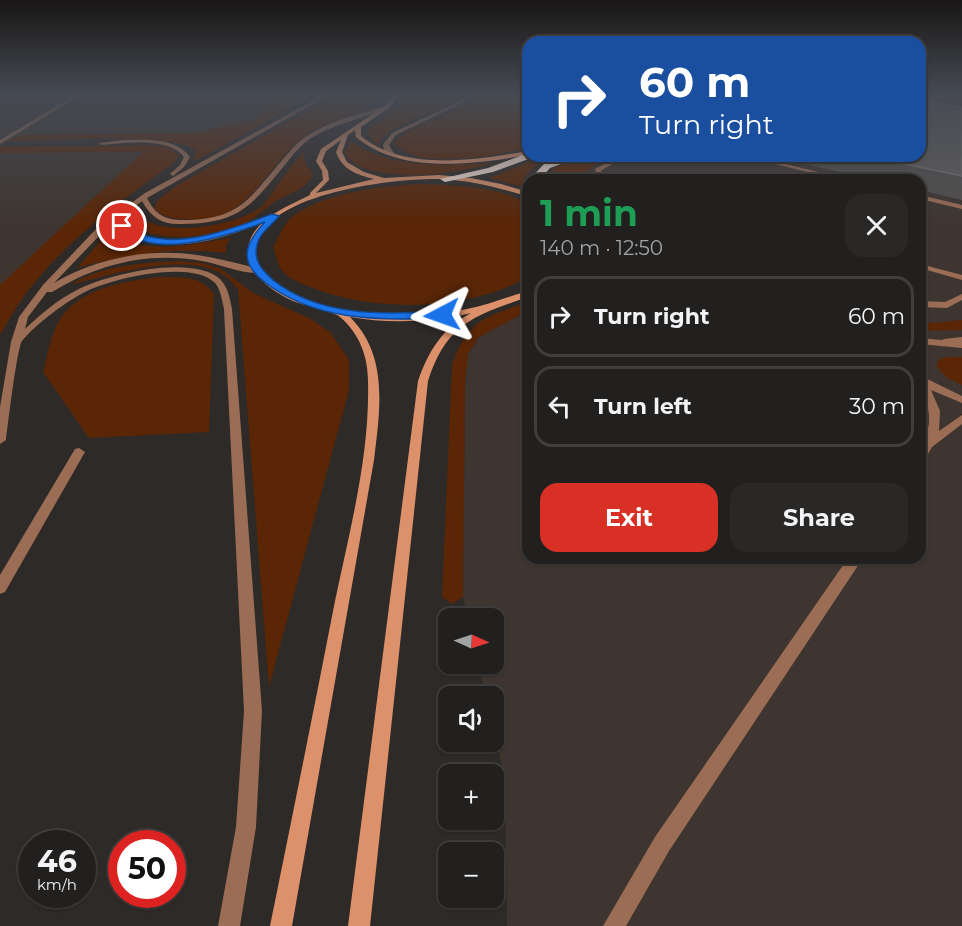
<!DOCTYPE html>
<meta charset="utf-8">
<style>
:root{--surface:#22201e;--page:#2a2827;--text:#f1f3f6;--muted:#a2a3a4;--line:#3f3e3c;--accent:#d93025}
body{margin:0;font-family:Montserrat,sans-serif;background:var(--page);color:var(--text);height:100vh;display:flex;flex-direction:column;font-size:22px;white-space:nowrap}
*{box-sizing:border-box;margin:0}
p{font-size:20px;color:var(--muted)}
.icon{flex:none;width:33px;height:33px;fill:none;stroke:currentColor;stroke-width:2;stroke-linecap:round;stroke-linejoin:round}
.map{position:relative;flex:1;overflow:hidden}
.side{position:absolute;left:522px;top:174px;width:404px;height:390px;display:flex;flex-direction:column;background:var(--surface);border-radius:18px;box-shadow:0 2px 4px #0004,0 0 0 2px var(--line)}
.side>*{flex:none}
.top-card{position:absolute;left:522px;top:36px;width:404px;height:126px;border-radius:18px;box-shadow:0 2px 4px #0004,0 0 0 2px var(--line);background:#1a4fa0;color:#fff;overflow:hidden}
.needle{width:39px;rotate:93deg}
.buttons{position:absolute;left:438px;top:608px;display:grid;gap:12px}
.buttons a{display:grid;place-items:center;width:66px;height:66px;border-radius:12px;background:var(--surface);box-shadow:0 2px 4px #0004,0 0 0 2px var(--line);font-size:30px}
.speed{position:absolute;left:18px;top:830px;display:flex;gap:12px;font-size:30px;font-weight:700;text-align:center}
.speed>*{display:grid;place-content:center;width:78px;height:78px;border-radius:50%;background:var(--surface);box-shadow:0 2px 4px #0004,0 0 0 2px var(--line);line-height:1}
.speed small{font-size:15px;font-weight:400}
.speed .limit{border:9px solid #d22;background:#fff;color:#111}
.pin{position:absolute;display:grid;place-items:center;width:51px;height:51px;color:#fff;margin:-26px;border:3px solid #fff;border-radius:50%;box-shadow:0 2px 6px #0007}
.me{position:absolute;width:66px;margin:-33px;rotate:266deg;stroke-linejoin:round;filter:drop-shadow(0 0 4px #0008)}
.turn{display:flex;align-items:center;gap:21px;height:126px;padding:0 18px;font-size:27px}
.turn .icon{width:78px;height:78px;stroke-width:2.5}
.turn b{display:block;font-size:42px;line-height:51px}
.round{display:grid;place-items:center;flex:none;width:63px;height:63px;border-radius:18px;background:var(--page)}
.overview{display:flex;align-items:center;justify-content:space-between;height:102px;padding:0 18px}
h1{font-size:36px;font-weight:700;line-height:45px;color:#1e9e55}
.primary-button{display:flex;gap:12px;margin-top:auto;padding:12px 18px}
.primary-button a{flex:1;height:69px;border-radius:18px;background:var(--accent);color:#fff;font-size:24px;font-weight:700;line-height:69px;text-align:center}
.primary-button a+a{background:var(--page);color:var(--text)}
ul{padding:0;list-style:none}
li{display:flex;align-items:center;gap:18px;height:81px;margin:0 12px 9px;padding:0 6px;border:3px solid var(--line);border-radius:18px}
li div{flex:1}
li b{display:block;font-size:22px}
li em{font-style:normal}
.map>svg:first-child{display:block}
</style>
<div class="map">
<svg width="962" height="926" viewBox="0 0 962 926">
<rect width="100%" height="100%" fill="#2e2a28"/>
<g fill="#3e3530">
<path d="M0 95H274L254 121 240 122 235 125 199 133 19 135 0 147Z"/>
<path d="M920 95H962V926H507L505 779 494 730V696H486L478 663H494V618H468L463 597 465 383 468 353 479 337 528 311V558H920V180L575 179 596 165 617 156H920Z"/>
<path d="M144 151 0 287V153Z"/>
</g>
<g fill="#5a2606">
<path d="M274 95H304L288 110 199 159 194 160 196 150C169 132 47 141 9 141L18 135 199 133C203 129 246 121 254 121Z"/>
<path d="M334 95H379C362 118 328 118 307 135 262 167 253 223 188 219 174 219 163 218 154 208L158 200 176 186Z"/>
<path d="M407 95H470C446 112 389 120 377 146L367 133 370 128 397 109Z"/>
<path d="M485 95H528V148C499 155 414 172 395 143L397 139 406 132Z"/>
<path d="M351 141C391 170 447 165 494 163 462 173 365 188 345 153Z"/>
<path d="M152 145C162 146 174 147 179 156L174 163C120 201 68 239 28 291 17 305 9 320 0 335V285L143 152 0 153V147Z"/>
<path d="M304 151V160L313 175C304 191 290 193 276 201 265 207 256 218 246 223 212 239 167 242 133 228L129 218 137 206 136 214C161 239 236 227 262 206 269 199 275 188 281 180 288 170 296 161 304 151Z"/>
<path d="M544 156H561C544 161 524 167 523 187L489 178Z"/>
<path d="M597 156H617L596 165 576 179 578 180H543C554 162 578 160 597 156Z"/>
<path d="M419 184C455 185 497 186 528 204V277C469 311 375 313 313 288 302 284 288 279 281 269 277 263 276 254 273 247 278 239 283 226 290 219 319 193 382 186 419 184Z"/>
<path d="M108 232C142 256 191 245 230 238L226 246V253C174 247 127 254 77 268Z"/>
<path d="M178 261 202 263 221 269 253 293 311 319 331 333 349 360V390L269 687 238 289C234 285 230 279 225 276 189 250 109 275 70 285 102 265 142 263 178 261Z"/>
<path d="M159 277C181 277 200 275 214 294L209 432 89 438 43 372C48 354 51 330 63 315 85 287 126 281 159 277Z"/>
<path d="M528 302V311L479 337 468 353 465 383 463 597 452 604 442 597 452 365C468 319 485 317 528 302Z"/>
<path d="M920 319 931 323 962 320V330L920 331Z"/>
<path d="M947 357H962V385L947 378 936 366 940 359Z"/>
</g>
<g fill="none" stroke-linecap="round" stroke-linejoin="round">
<g fill="#9c6d55" fill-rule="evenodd">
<path d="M75 95H81L0 144V140Z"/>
<path d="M323 95H329L147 198C156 216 167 221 188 220 237 218 248 201 278 165 285 157 292 148 300 141 324 122 356 115 385 106L389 107C365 119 337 122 313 137 301 144 293 155 284 166 250 207 239 223 182 224 163 225 151 218 142 201L120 218C125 222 129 227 134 231 178 257 232 227 275 214L278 216 277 217C226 237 162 265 116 221L102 233 54 283C96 258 148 248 197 255 218 258 239 264 260 269V273C241 274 220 264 202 261 149 251 97 264 52 292H47L28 317 25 329C41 314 57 300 77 290 107 274 192 254 220 279 228 287 230 299 232 309L262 711 256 827 240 926H218L236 827 244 711 224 309C222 301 221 290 215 283 191 259 109 279 83 293 64 303 36 324 22 341 17 348 8 425 6 440L0 444V407L11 342 19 317 43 285 96 229 145 193Z"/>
<path d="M473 95H479L396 135 389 145 395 155H391L384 150 383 145 392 133Z"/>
<path d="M123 140C145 140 175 137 190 157L184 167 173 176 170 174 180 165 184 157C169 137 125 143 102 145L99 143Z"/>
<path d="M620 156H627L600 171 623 180H614L597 174 595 169Z"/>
<path d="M743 156H753L851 180H840Z"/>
<path d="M920 195 962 205V209L920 199Z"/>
<path d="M920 264 962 275V280L920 268Z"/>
<path d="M962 294V300L947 308 920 307V301L945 302Z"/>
<path d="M962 337V343L944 345 939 342 944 339Z"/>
<path d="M79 448 85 452 5 592 0 594V575L75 449Z"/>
</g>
<g fill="#9c6d55" fill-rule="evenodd">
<path d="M920 338 962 342V348L920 344Z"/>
<path d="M923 377 962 396V403L931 390 940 411 939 431 962 415V424L932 447 924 461 920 462C918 446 929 436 929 420 930 404 920 393 920 378Z"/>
<path d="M848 558H863L669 851 626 926H603L655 837Z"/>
</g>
<path fill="#dc916b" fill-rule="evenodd" d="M394 95H399L390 107 361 127V136C405 172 476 160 528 151V155C474 164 401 175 356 137L355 130 348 135 342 152 347 162 364 172 384 178 439 175 471 178 501 184 528 192V196C498 188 470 180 439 179 396 178 258 193 255 251 255 268 268 278 281 286 335 320 405 320 467 309 488 305 507 297 528 291V297C474 316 447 323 428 381L370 926H348L418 381C429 350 442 329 471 313 433 322 389 324 350 317 389 356 380 410 374 460L292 926H270C292 818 314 709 335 601 350 529 370 455 368 381 368 356 359 333 340 317 335 312 303 305 293 301 260 286 228 255 263 222 277 210 294 203 310 195V193L323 180 322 171 316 161 321 149 386 105ZM341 140 336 152C342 170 358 175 374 179L316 193 329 180 328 171 322 161 326 151Z"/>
<g fill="#fae2d6" fill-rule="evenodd">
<path d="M528 153V156H532L531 158 493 172 445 182 440 179 488 168Z"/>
<path d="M566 156H583L550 168 539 180H529L544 164Z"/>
</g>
</g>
<path fill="#534f4d" d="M962 107V200L920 190V180H875L770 156H920Z"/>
<path fill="#63605e" stroke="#787573" stroke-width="1.5" d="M920 100 962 107V176L866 156H920Z"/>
<linearGradient id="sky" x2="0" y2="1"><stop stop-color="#191716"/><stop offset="0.42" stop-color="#464a53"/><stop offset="1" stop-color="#464a53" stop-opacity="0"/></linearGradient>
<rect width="962" height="225" fill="url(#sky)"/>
<path fill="#1a73e8" stroke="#114b97" stroke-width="1.5" d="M272 214 279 216C272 225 259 233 257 245 253 261 262 270 273 280 319 317 386 315 442 311L447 315 442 318C380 321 312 321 262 280 238 260 246 242 265 222 227 236 150 262 118 226L125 224C162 257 233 229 272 214Z"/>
</svg>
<div class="buttons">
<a><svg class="needle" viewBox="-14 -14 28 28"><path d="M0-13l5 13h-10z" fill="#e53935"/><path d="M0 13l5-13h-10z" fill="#a2a3a4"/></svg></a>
<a><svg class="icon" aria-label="sound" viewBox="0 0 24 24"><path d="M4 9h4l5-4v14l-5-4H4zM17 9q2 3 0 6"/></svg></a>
<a>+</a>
<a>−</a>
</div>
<div class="speed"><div>46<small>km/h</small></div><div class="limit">50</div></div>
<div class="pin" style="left:122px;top:226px;background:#d93025"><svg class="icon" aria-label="arrive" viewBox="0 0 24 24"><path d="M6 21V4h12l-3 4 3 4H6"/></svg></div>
<svg class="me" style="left:442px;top:315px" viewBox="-20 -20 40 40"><path d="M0-17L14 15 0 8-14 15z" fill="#1a73e8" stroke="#fff" stroke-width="4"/></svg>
<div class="top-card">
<div class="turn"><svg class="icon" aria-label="right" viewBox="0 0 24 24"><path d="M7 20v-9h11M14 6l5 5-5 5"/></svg><div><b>60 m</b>Turn right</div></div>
</div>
<section class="side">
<div class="overview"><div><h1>1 min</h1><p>140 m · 12:50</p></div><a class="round"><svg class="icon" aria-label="close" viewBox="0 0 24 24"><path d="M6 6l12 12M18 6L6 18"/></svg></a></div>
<ul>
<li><svg class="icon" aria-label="right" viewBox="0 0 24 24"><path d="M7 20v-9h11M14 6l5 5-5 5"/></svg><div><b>Turn right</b></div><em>60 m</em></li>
<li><svg class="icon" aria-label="left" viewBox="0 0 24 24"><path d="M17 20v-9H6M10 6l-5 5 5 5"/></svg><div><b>Turn left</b></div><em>30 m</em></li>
</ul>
<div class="primary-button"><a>Exit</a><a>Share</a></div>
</section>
</div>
